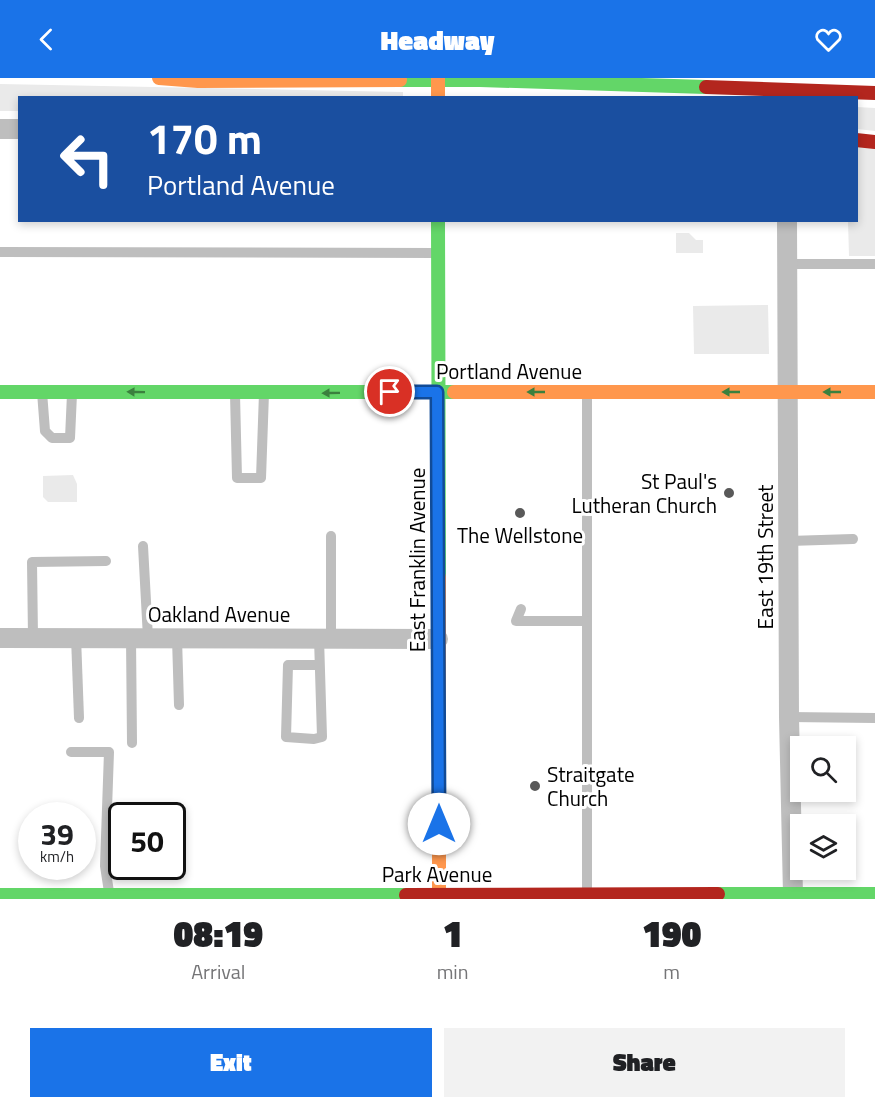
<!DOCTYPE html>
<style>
:root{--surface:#fff;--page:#f2f2f2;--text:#202124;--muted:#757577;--accent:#1a73e8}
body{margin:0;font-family:"Titillium Web",sans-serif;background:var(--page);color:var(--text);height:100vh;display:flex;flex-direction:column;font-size:22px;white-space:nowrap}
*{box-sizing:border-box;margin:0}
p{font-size:20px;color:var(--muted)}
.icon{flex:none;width:33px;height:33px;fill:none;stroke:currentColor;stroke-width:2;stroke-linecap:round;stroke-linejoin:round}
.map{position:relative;height:821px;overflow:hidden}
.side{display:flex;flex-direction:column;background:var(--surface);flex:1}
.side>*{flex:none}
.hud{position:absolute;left:18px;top:18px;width:840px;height:126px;border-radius:0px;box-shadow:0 3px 9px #0003;background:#1a4fa0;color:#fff;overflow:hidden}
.tools{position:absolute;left:790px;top:658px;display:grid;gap:12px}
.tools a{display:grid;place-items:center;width:66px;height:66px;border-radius:0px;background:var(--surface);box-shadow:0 3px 9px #0003;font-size:30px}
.speed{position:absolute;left:18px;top:724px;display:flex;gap:12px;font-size:30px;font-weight:700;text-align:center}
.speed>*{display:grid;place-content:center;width:78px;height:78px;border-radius:50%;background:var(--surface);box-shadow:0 3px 9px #0003;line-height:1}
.speed small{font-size:15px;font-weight:400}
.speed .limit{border:3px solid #111;border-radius:9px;background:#fff;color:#111}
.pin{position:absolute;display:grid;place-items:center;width:51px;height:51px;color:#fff;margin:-26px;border:3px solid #fff;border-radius:50%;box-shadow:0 2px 6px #0007}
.me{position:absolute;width:66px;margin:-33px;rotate:0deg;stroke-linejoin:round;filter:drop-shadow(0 0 4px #0008)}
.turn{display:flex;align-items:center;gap:21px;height:126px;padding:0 30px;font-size:27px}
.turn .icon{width:78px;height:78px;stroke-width:2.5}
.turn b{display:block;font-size:42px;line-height:51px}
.eta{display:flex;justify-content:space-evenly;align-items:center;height:102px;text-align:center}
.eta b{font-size:36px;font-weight:800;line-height:42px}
.action{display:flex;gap:12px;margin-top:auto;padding:12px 30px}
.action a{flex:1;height:69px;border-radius:0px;background:var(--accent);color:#fff;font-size:24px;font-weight:800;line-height:69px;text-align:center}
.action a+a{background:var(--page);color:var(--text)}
header{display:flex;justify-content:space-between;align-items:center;height:78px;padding:0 30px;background:var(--accent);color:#fff;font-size:27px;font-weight:800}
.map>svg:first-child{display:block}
</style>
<header><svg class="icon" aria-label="back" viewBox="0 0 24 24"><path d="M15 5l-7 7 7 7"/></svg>Headway<svg class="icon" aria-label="heart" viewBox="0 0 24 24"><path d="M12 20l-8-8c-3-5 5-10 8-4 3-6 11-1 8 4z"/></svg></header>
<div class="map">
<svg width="875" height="821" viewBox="0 0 875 821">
<rect width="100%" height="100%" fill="#fff"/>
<g fill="#eaeaea">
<path d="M0 6 403 14V20H20L19 33H0Z"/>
<path d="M857 29 875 30V53L857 51Z"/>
<path d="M857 69 875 70V178H849L848 143 856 142Z"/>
<path d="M676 155H689L696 162H703V175H676Z"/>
<path d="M768 227 769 276H694L693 228Z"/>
<path d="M73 397 77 406V424H48L43 419V398Z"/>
</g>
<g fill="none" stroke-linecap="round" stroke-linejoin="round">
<g stroke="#bebebe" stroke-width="10">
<path d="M0 174 437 175"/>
<path d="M788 186H875"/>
<path d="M42 314 45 353 52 360H70L72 316"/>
<path d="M587 314V815"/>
<path d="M235 316 237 400H261L264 315"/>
<path d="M331 458V560"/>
<path d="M789 463 853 461"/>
<path d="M143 468 148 560"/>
<path d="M521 531 516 543H587"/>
<path d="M33 559 32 484 106 483"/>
<path d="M76 559 79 640"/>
<path d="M131 560 132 665"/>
<path d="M177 560 179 627"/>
<path d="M318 587H288L286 659 314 661 322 659 319 560"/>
<path d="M789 639 875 640"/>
<path d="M71 674H109L105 788 109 814"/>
</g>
<g stroke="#bebebe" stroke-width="20">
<path d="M0 51H20"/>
<path d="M787 142 789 639 793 816"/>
<path d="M0 560 438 561"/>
</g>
<g stroke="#63d668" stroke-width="14">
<path d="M400 2H480L706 9"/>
<path d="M438 142 439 499"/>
<path d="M0 314H454"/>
<path d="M718 816H875"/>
<path d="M0 817H406"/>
</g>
<g stroke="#ff974d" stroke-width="14">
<path d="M159 0 198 3 400 2"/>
<path d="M454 314H875"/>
<path d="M439 499V821"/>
</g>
<g stroke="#b3261e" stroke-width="14">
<path d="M706 9 875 15"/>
<path d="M856 62 875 64"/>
<path d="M406 817 718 816"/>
</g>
<path stroke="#ff974d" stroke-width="14" d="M438 0V19"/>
</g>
<defs><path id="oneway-solid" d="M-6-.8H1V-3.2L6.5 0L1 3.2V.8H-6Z" transform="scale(1.5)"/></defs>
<g fill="#3b803e">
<use href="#oneway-solid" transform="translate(136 314) rotate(-179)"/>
<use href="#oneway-solid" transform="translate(536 314) rotate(180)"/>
<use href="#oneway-solid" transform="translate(731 314) rotate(180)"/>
<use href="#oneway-solid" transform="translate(832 314) rotate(-180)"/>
<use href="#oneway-solid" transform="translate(331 315) rotate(179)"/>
</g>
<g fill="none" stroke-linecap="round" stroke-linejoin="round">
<defs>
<path id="route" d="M390 314H437L439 746"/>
</defs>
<use href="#route" stroke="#114b97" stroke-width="15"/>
<use href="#route" stroke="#1a73e8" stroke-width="10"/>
</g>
<g fill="#595959" stroke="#fff" stroke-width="2">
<circle cx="729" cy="415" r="6"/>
<circle cx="520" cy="435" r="6"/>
<circle cx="535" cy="708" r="6"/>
</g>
<g text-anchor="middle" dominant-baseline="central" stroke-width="6" stroke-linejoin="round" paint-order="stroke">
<g font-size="21" fill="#000" stroke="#fff">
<text x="509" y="293">Portland Avenue</text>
<text transform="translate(765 479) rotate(-90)">East 19th Street</text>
<text transform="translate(417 482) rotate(-90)">East Franklin Avenue</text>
<text x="219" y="536">Oakland Avenue</text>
<text x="437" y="796">Park Avenue</text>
</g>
<g font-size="21" fill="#000" stroke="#fff" text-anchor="end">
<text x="717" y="403">St Paul's<tspan x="717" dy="24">Lutheran Church</tspan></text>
<text x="520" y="457" text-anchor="middle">The Wellstone</text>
<text x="547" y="696" text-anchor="start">Straitgate<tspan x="547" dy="24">Church</tspan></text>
</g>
</g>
</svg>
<div class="tools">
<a><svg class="icon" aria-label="search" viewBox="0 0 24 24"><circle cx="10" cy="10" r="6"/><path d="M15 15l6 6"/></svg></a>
<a><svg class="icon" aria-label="layers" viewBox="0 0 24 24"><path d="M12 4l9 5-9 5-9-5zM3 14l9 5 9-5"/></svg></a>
</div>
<div class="speed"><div>39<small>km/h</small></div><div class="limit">50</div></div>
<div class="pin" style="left:390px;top:314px;background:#d93025"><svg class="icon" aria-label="arrive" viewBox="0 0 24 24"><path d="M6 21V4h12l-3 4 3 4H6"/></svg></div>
<svg class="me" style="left:439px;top:746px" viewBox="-20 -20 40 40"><circle r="19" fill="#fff"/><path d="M0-13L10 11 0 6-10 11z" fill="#1a73e8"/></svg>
<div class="hud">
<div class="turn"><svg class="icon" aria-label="left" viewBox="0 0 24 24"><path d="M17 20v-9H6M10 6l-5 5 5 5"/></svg><div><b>170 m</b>Portland Avenue</div></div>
</div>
</div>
<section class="side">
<div class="eta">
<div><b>08:19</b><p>Arrival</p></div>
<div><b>1</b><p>min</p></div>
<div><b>190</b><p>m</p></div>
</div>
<div class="action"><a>Exit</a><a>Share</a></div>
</section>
